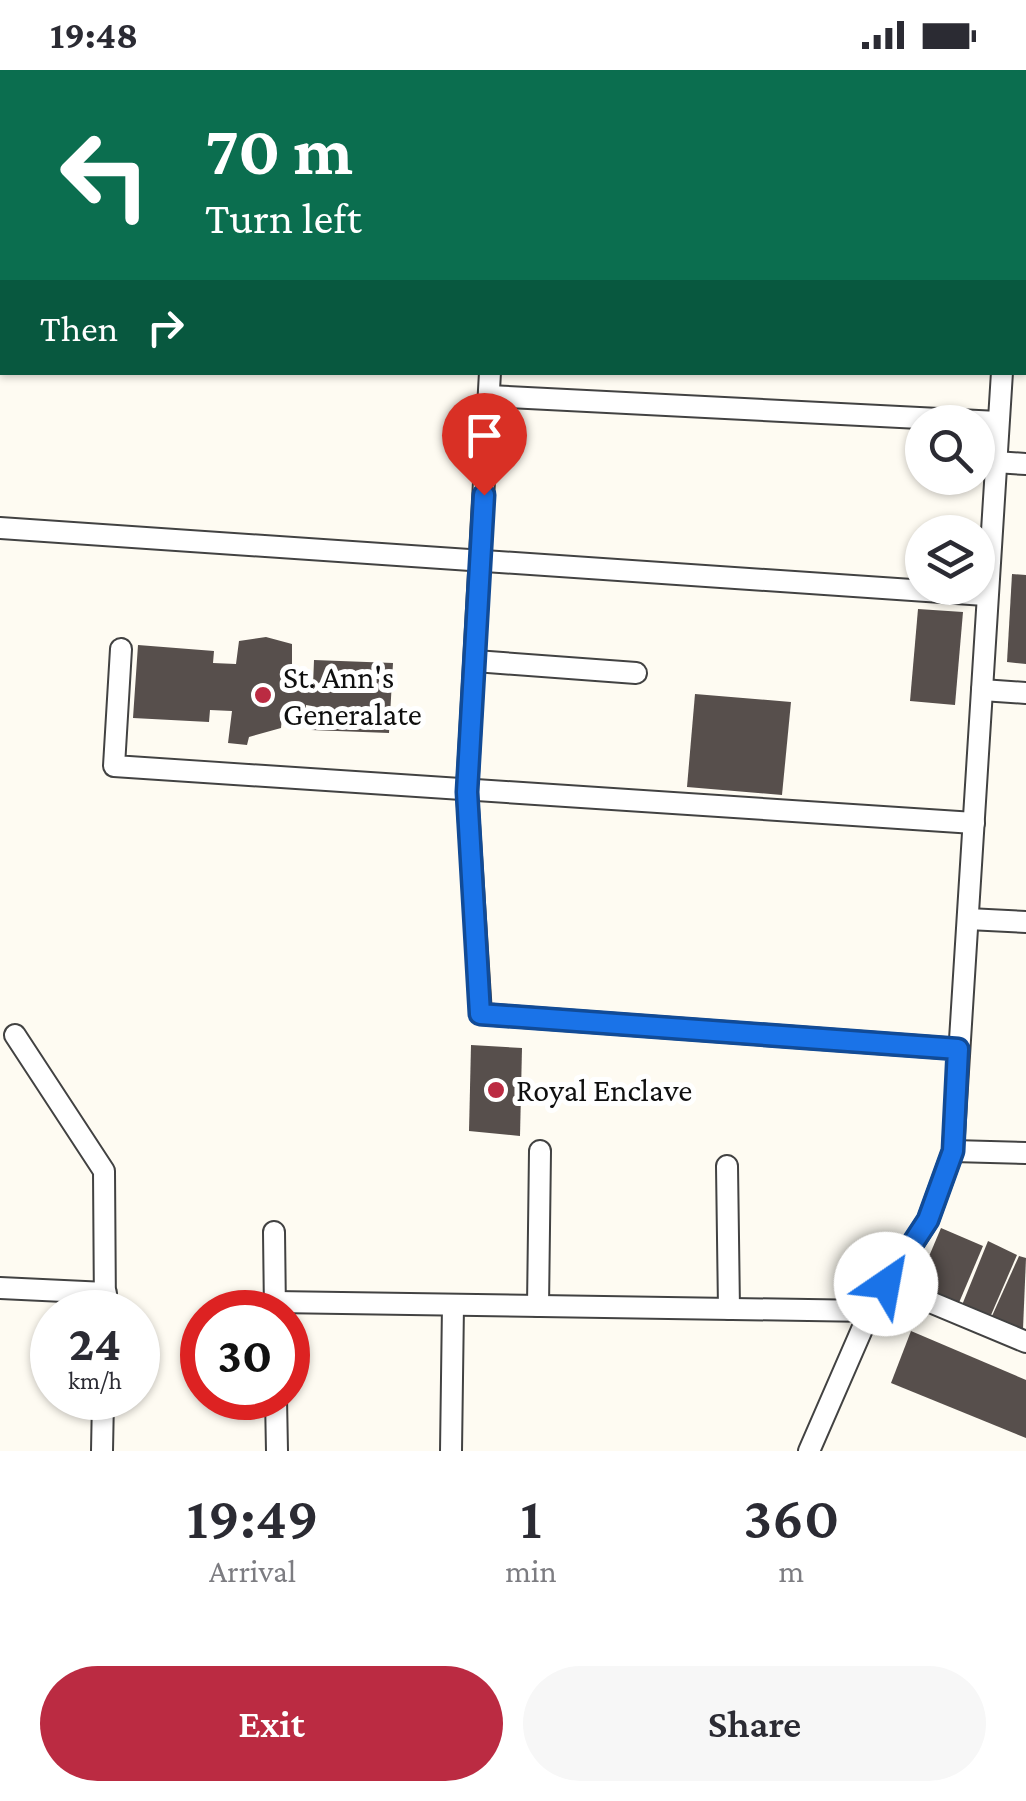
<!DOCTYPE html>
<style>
:root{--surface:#fff;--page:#f7f7f7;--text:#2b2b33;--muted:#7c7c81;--accent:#bb2b42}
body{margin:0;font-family:"Crimson Pro",serif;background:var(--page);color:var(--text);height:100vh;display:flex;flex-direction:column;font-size:38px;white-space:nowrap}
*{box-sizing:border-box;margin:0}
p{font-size:32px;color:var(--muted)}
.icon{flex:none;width:55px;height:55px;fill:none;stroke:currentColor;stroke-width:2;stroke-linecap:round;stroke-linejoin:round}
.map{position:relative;height:1381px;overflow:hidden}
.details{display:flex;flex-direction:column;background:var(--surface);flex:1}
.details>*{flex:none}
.banner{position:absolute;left:0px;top:0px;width:1028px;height:305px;box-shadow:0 2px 8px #0004;background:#0b6e4f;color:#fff;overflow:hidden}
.fabs{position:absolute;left:905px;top:335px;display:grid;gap:20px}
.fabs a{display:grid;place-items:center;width:90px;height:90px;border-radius:50%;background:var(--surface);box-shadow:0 2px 8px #0004;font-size:50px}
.speed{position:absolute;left:30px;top:1220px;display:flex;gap:20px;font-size:50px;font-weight:700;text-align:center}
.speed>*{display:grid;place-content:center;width:130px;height:130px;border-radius:50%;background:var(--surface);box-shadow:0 2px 8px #0004;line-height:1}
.speed small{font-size:25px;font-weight:400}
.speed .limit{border:15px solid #d22;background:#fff;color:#111}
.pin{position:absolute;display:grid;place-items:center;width:85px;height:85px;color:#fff;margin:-102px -42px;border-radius:50% 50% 50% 0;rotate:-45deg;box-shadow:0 0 10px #0007}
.pin .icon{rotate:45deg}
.me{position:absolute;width:110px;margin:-55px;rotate:33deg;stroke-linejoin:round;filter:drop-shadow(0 0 8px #0008)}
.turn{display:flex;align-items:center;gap:35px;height:210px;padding:0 40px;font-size:45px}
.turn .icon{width:130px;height:130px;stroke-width:2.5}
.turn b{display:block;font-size:70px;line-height:85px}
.then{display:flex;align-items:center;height:95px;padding:0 40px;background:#0003;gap:20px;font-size:38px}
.eta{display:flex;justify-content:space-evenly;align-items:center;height:170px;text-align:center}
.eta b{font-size:60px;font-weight:600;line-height:70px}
.primary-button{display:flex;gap:20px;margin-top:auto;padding:20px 40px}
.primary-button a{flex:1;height:115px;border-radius:60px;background:var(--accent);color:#fff;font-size:40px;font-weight:600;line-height:115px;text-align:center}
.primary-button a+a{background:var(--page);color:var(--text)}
.status{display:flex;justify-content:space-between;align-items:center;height:70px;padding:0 50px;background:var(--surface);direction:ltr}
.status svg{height:28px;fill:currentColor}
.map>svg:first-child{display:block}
</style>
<div class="status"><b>19:48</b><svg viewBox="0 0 49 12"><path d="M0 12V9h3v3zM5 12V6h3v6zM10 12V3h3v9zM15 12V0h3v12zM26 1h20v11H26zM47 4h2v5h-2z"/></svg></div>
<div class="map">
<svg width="1026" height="1381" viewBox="0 0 1026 1381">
<rect width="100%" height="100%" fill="#fefbf2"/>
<g fill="#574f4c">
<path d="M1012 504 1026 505V594L1007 592Z"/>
<path d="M918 539 963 542 955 635 910 631Z"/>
<path d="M266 567 292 574V597L306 598 305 615 313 616 314 590 393 593 389 663 311 660 312 636 306 635V649L282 647 281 658 249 667 247 675 228 673 232 641 210 640 209 652 133 648 138 575 214 581 213 593 236 594 239 571Z"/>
<path d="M695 624 791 632 782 725 687 717Z"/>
<path d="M471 975 522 978 520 1066 469 1061Z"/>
<path d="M941 1158 983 1176 958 1235 916 1217Z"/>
<path d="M988 1171 1017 1185 991 1245 962 1235Z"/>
<path d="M1019 1186 1026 1188 1023 1259 992 1246Z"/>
<path d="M911 1261 1026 1310V1368L891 1313Z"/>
</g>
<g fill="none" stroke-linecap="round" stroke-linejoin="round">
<defs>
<g id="minor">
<path d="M1022 2V0"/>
<path d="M0 20H2"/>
<path d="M1025 169H1026"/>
<path d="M0 239H2"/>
<path d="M490 302 467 722 481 944 958 979"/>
<path d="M489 326 998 352"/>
<path d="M995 392 1026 394"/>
<path d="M0 458 985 525"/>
<path d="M121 579 114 696 974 753"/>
<path d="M475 591 636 603"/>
<path d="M982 620 1026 623"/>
<path d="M968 849 1026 852"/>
<path d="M15 965 104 1101 105 1242"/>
<path d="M953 1081 1026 1083"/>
<path d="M727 1096 729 1239"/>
<path d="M274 1162 275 1242"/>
<path d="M887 1214 1026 1272"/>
<path d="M0 1218 106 1223"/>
<path d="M275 1232 870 1241"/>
<path d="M538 1236 540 1081"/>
<path d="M276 1328 277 1381"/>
<path d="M102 1381 103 1328"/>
<path d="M451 1381 453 1235"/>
<path d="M809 1381 870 1241 928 1150 953 1081 1002 302"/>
</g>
</defs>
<use href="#minor" stroke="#424242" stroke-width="24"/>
<use href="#minor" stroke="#fff" stroke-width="20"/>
</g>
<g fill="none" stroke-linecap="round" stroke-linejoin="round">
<defs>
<path id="route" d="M484 425 467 722 480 944 958 979 953 1081 928 1150 886 1214"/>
</defs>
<use href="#route" stroke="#114b97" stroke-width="25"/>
<use href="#route" stroke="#1a73e8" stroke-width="18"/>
</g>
<g fill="#bb2b42" stroke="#fff" stroke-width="4">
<circle cx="263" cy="625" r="10"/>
<circle cx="496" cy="1020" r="10"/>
</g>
<g text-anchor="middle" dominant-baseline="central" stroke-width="10" stroke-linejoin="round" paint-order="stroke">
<g font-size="32" fill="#0f0f0f" stroke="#fff" text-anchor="start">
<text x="283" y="607">St. Ann's<tspan x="283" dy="37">Generalate</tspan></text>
<text x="516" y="1020">Royal Enclave</text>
</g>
</g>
</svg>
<div class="fabs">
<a><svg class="icon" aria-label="search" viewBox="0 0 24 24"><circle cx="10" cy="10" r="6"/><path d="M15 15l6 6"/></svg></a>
<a><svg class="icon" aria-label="layers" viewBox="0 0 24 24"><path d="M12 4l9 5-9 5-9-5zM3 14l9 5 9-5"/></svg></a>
</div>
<div class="speed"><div>24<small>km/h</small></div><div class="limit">30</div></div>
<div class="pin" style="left:484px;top:425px;background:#d93025"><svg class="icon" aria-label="arrive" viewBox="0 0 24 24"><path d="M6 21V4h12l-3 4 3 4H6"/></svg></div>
<svg class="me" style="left:886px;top:1214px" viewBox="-20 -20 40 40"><circle r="19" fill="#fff"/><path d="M0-13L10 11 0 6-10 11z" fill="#1a73e8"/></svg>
<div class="banner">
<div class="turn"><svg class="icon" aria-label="left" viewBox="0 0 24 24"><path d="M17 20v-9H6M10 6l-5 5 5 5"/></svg><div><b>70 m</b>Turn left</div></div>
<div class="then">Then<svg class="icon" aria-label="right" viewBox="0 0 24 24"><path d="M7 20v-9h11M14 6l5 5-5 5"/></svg></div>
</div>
</div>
<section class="details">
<div class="eta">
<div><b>19:49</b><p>Arrival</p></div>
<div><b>1</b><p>min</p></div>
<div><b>360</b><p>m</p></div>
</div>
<div class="primary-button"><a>Exit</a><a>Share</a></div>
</section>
